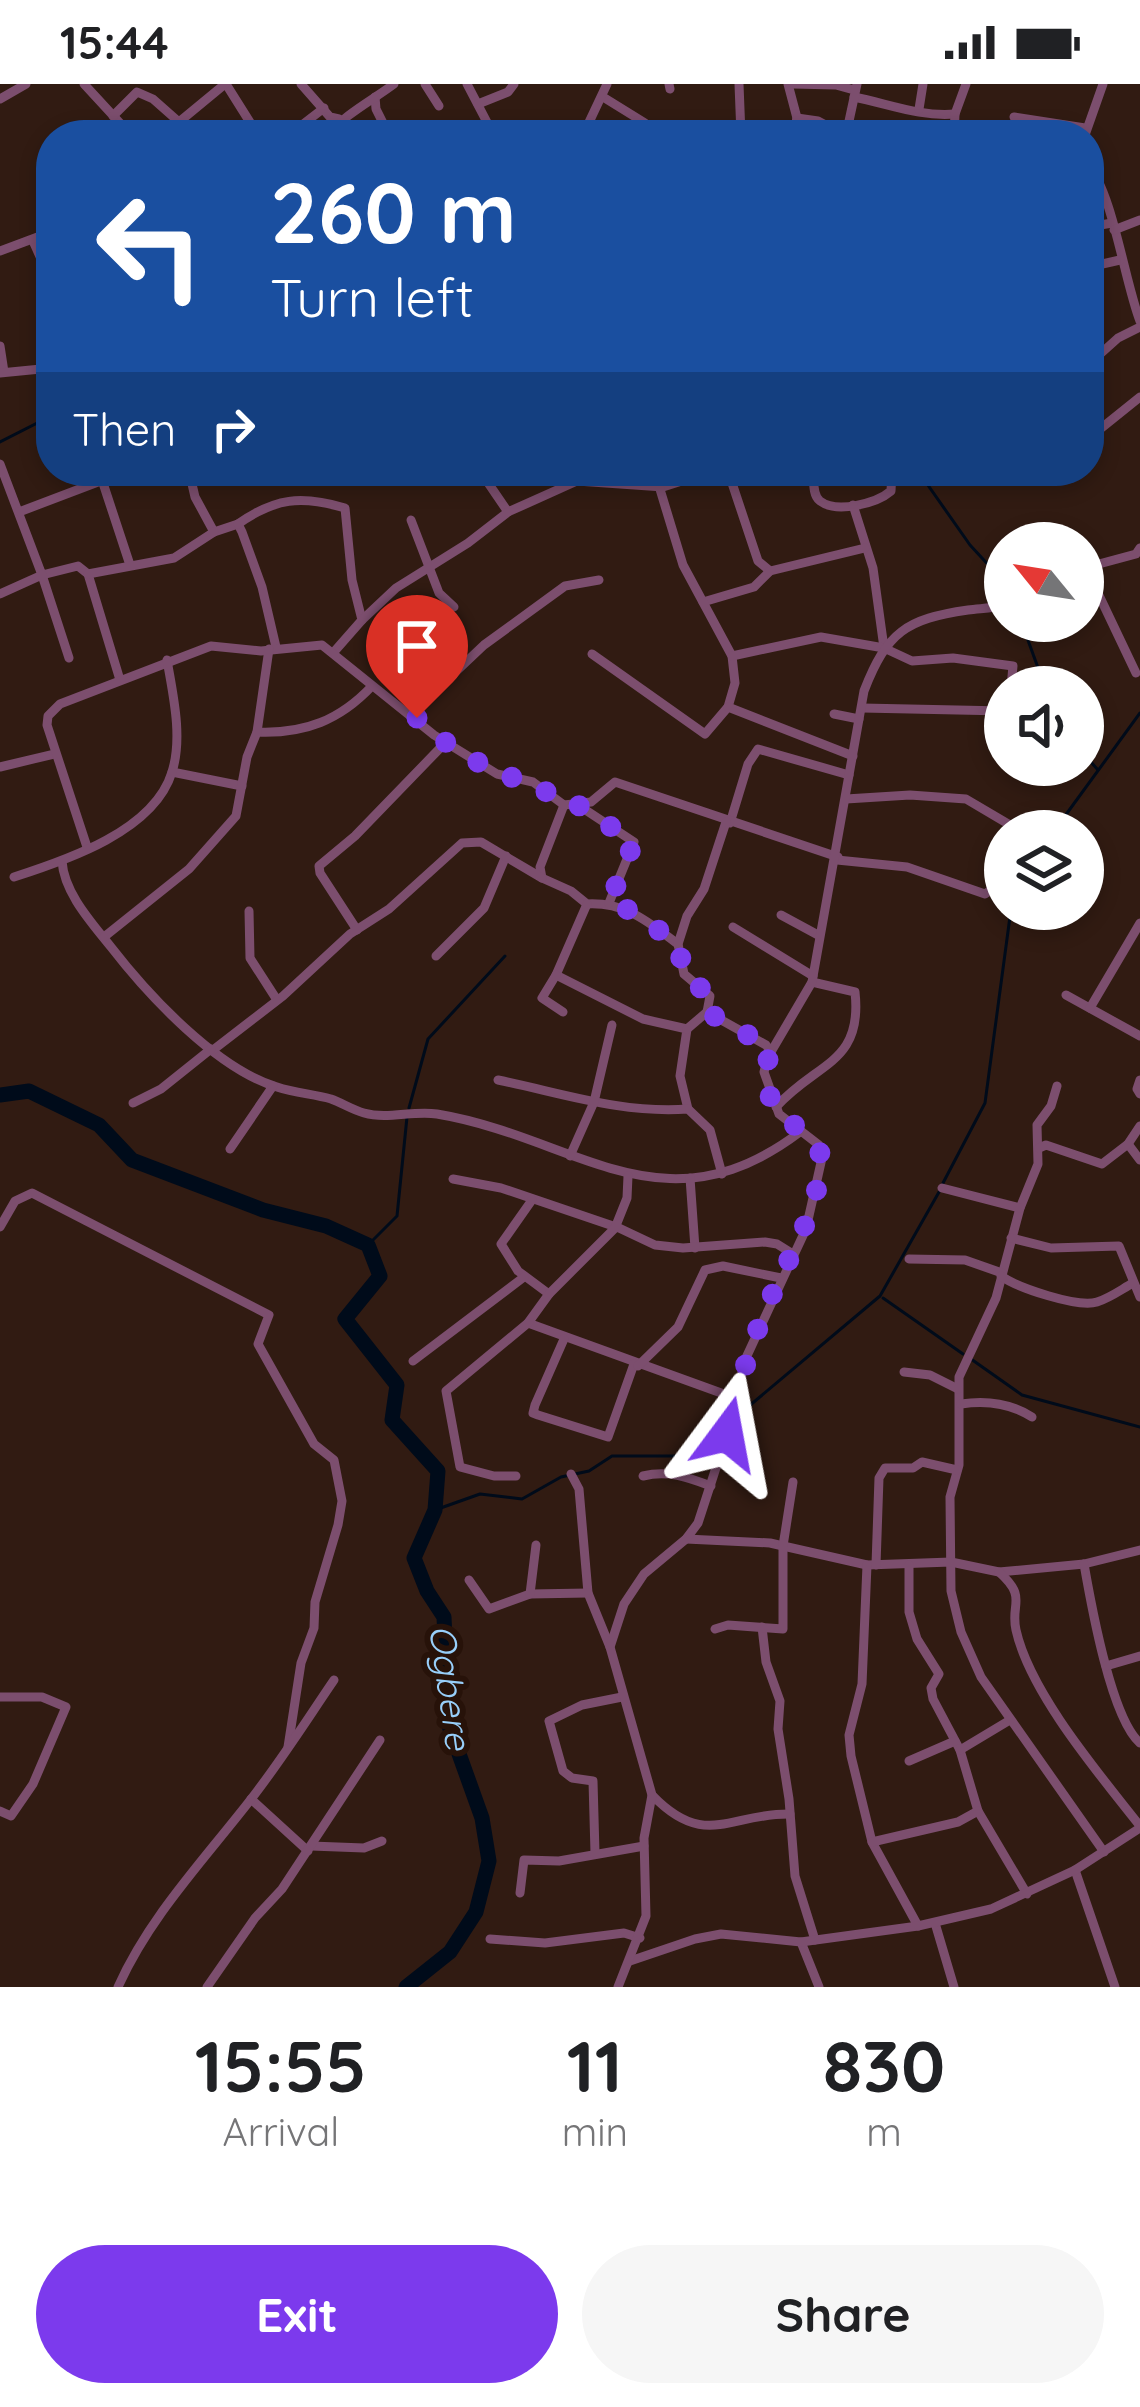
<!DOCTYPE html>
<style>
:root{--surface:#fff;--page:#f6f6f6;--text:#202124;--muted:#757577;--accent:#7c3aed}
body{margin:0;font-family:Quicksand,sans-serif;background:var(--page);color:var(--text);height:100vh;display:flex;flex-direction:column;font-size:45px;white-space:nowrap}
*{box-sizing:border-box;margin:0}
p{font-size:39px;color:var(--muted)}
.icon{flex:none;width:66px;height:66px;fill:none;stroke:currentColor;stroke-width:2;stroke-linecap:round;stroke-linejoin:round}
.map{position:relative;height:1903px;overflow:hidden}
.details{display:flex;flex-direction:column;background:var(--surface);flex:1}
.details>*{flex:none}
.hud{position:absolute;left:36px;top:36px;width:1068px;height:366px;border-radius:48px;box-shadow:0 6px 18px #0003;background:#1a4fa0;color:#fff;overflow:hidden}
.needle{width:78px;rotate:300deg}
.fabs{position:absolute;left:984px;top:438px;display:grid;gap:24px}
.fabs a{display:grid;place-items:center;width:120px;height:120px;border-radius:50%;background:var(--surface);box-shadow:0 6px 18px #0003;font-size:60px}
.pin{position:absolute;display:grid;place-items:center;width:102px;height:102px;color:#fff;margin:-123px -51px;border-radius:50% 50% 50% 0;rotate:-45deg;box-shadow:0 0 12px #0007}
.pin .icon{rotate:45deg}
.me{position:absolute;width:132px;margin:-66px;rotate:13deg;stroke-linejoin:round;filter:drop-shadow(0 0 9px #0008)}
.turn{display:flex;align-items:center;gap:42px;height:252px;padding:0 36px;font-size:54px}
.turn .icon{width:156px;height:156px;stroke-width:2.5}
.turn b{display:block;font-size:84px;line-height:102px}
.then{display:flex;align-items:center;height:114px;padding:0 36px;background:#0003;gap:24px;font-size:45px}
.eta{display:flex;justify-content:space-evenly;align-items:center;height:204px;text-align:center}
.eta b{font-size:72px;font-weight:700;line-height:84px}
.action{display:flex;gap:24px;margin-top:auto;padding:24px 36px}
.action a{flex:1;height:138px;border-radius:72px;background:var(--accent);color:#fff;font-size:48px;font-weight:700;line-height:138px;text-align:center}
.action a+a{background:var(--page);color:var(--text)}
.status{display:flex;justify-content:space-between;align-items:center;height:84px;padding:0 60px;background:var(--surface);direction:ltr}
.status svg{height:33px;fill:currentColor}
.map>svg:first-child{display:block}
</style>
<div class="status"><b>15:44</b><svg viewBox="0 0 49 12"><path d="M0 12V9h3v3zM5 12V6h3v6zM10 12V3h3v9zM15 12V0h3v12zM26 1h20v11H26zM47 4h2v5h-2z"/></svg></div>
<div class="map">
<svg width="1140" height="1903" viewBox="0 0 1140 1903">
<rect width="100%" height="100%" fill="#311b12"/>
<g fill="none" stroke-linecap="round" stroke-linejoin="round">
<g stroke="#000b1a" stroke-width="3">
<path d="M0 358 51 332"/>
<path d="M918 387 970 461 1005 499"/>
<path d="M1021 537 1045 603"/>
<path d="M1083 669 1098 686"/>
<path d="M1054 747 1140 629"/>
<path d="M409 1024 428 955 505 872"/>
<path d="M943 1099 985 1019 1011 825"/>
<path d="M368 1161 397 1132 407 1033"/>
<path d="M883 1214 963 1270"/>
<path d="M971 1275 1022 1311 1140 1343"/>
<path d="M736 1333 880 1212 939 1108"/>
<path d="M435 1426 480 1410 522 1415 561 1393 589 1387 612 1372H685L723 1343"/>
</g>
<path stroke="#000b1a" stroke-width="15" d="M0 1011 29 1007 99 1041 132 1076 263 1126 326 1142 368 1161 380 1192 345 1235 397 1301 392 1336 438 1387 435 1426 414 1474 427 1507 444 1533 449 1642 482 1734 489 1777 476 1828 450 1868 406 1903"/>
<g stroke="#7c4e6e" stroke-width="9">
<path d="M84 0 131 51"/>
<path d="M226 0 258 51"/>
<path d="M301 0 330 33 339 35"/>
<path d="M425 0 439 22"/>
<path d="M467 0 490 44 505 51"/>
<path d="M669 0 670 5"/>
<path d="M739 0 741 51"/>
<path d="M788 0 797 34"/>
<path d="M793 0 836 1 854 6"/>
<path d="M375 13 376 25 389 51"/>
<path d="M603 13 645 39"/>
<path d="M854 13C889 20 920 33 955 30"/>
<path d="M0 15 26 0"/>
<path d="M478 20 508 8 514 0"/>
<path d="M919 25 923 0"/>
<path d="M113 32 137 8 153 15 179 38 225 0"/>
<path d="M1014 33 1085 44"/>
<path d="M289 51 324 24"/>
<path d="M329 51C343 31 373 16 394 0"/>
<path d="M583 51 607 0"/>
<path d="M793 51 797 34 818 37 844 51"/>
<path d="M846 51 857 0"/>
<path d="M954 51 955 30 966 0"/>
<path d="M1085 51 1103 0"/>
<path d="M1089 83C1112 107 1125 199 1140 237"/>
<path d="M1089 143 1112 139"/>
<path d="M1114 146 1140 136"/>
<path d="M33 157 51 197"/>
<path d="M0 167 51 148"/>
<path d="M1089 183 1120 176"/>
<path d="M0 262 4 288"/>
<path d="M1089 280 1118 254 1140 243"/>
<path d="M0 289 51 284"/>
<path d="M1089 354 1140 313"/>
<path d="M0 380 42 491 78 482 88 490 120 596"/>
<path d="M189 387 195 413 214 448 238 440 242 448 262 503 276 563"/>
<path d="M480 387 508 428"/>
<path d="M728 387 758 477 770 487"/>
<path d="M813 387C814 396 812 411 820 417 837 430 877 419 891 407L892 387"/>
<path d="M102 396 130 481"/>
<path d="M577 397 663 403 713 387"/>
<path d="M853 421 873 484 884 564"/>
<path d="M19 428 127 387"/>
<path d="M411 436 439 509 454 523"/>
<path d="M238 440C275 414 301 411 345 424L352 496 362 536 333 569"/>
<path d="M1084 484 1136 470 1140 464"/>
<path d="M1086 484 1136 589"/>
<path d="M88 490 174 474 214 448"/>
<path d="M0 510 42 491 69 574"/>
<path d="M703 518 754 503 770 487 865 464"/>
<path d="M362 536 396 504 468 459 508 428 577 397 574 387"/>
<path d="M592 570 705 650 728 623 735 599 732 572 683 481 659 402"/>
<path d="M732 572 821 553 884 564 912 577 953 574 1013 582 1011 603"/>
<path d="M728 623 853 672"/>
<path d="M862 624 1005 627"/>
<path d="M411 630 484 561 565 502 599 496"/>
<path d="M834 630 859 635"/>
<path d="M257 648C305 650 340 636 372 602"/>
<path d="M0 683 54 670"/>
<path d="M172 688 242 702"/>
<path d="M846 715 910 711 966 715 1020 747"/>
<path d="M564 721 540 783 542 794 571 807 587 820C626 818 648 838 678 860"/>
<path d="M578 721 634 758 609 819"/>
<path d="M730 739 748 680 758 665 849 691"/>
<path d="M87 763 47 641 48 632 60 620 211 562 261 567 322 561 434 651 497 690 533 698 564 721 591 718 615 698 838 773"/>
<path d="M837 776 907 783 985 810 997 802 1005 806"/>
<path d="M62 777C64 809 92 839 111 863 149 912 217 985 277 1003 295 1009 313 1010 331 1015 342 1019 353 1026 364 1029 388 1036 413 1026 437 1030 576 1053 662 1152 800 1048"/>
<path d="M14 793C67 776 154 747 172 688 183 653 173 611 167 576"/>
<path d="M587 820 556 891 643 935 687 945 680 992 688 1025"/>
<path d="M249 827 250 874 277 916"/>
<path d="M781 831 818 851"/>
<path d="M733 843 813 892"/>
<path d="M357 846 320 789 319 782 355 752 446 658"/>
<path d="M104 853 189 785 236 732 247 673 257 648 269 565"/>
<path d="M436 872 484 824 506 772"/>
<path d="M556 891 542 914 563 928"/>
<path d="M1066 911 1140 952"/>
<path d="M1090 924 1140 839"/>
<path d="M707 928 710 912 684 890 678 860 687 832 704 805 726 738"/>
<path d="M687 945 707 928 766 961 771 968"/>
<path d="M213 966 283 912 350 850 389 825 462 759 481 758 542 794"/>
<path d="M498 996C562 1009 622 1030 688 1025L710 1046 722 1090"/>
<path d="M1140 996 1137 1005 1140 1010"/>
<path d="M1057 1002 1051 1022 1037 1041 1038 1080 1020 1124 996 1214 959 1293V1381L950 1413 951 1507 961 1548 981 1593 1104 1768"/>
<path d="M133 1019 161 1005 211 965"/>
<path d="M776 1023C816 978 863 980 855 908L812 898"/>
<path d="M1128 1060 1140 1076"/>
<path d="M1039 1064 1046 1061 1102 1080 1128 1060 1140 1042"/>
<path d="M230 1065 273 1002"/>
<path d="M570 1072 594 1018 612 941"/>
<path d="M690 1094 695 1164"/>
<path d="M453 1095 501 1104 619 1144 655 1161 683 1164 765 1158 777 1160 793 1170"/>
<path d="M942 1104 1020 1124"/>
<path d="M532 1116 501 1160 518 1187 549 1210"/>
<path d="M0 1143 15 1117 32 1109 269 1231 258 1260 314 1360 334 1376 342 1417 338 1441 315 1518 314 1544 301 1579 288 1663"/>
<path d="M1011 1154 1051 1164 1119 1162 1140 1213"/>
<path d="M909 1175 965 1176 1002 1189"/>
<path d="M1001 1192C1018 1204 1078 1224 1097 1218 1110 1214 1122 1205 1133 1199"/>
<path d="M528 1239 735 1314"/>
<path d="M564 1255 535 1321 533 1329 538 1331 608 1353 634 1280"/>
<path d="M413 1277 524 1193"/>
<path d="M638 1282 678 1243 705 1186 723 1182 781 1194"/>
<path d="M904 1288 930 1291 958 1305"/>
<path d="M961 1320C987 1316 1010 1319 1032 1333"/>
<path d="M571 1390 579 1405 588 1509 610 1563"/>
<path d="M516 1392H494L460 1383 446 1307 528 1239 549 1210 615 1144 627 1114 628 1092"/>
<path d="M643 1392C668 1386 687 1393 711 1402"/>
<path d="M686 1455 770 1459 867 1481 951 1478 999 1488 1084 1480 1140 1466"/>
<path d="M1084 1480C1091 1520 1111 1634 1140 1659"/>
<path d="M867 1481 862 1600 849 1651 851 1672 872 1758 918 1842"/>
<path d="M876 1481 879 1394 885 1384H913L922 1378 957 1386"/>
<path d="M909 1481V1528L917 1555 939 1590 931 1604 933 1615 960 1666 978 1727 1027 1810"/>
<path d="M999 1488C1028 1514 1010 1519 1016 1546 1030 1609 1100 1691 1140 1742"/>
<path d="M469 1496 489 1525 530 1510 588 1509"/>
<path d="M530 1510 536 1461"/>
<path d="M762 1543 766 1578 780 1617 778 1645 789 1715 795 1792 815 1856"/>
<path d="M715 1545 728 1541 783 1545V1462L793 1398"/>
<path d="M1106 1582 1140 1572"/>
<path d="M0 1613H42L66 1623 33 1700 11 1732 0 1727"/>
<path d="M960 1666 1010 1636"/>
<path d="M909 1677 955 1657"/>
<path d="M652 1711C705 1766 730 1729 790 1730"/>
<path d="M251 1715 308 1767"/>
<path d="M872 1758 958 1738 978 1727"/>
<path d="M311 1762 364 1764 382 1757"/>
<path d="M595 1769 593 1697 572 1694 563 1687 549 1637 582 1621 622 1613"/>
<path d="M1075 1786 1115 1903"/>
<path d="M520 1809 524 1776 559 1777 644 1762"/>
<path d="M935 1839 954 1903"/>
<path d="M490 1855 545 1859 624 1849 640 1854"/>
<path d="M801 1858 819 1903"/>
<path d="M630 1877 695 1855 721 1850 801 1858 918 1842 991 1825 1075 1786 1140 1744"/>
<path d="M118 1903C149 1834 201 1779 248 1719 279 1680 306 1637 334 1596"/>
<path d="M207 1903 255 1834 282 1805 380 1656"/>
<path d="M618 1903 646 1832 644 1754 652 1711 610 1563 624 1520 644 1490 686 1455 698 1439 727 1350 745 1276 806 1145 822 1074 819 1061 779 1030 764 988 768 973 812 898 864 607C887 548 906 535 968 526 981 524 993 525 1005 520"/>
</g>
</g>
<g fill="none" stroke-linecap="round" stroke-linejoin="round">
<path stroke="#7c3aed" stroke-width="21" stroke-dasharray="0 37.8" d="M417 634 434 651 497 690 533 698 564 721H578L634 758 609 819 632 827 678 860 684 890 710 912 707 928 766 961 771 968C744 1029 823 1047 821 1076 818 1131 786 1176 766 1225 748 1266 738 1307 727 1350"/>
</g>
<g text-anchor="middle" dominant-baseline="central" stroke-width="12" stroke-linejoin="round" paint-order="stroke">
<g font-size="36" font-style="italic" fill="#98cffa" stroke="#271209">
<text transform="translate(451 1603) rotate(82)">Ogbere</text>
</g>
</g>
</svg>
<div class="fabs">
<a><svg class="needle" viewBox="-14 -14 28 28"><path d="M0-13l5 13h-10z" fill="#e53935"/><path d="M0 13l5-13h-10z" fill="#757577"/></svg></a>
<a><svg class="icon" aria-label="sound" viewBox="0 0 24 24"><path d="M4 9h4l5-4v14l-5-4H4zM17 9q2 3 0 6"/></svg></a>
<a><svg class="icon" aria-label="layers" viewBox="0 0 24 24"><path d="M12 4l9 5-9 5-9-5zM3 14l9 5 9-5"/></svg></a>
</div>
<div class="pin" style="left:417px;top:634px;background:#d93025"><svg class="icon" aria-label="arrive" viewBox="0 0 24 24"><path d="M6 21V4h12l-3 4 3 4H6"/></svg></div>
<svg class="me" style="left:727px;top:1350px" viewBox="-20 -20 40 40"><path d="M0-17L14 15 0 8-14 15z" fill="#7c3aed" stroke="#fff" stroke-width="4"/></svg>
<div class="hud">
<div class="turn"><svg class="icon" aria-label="left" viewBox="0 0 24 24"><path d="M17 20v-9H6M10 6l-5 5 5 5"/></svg><div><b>260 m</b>Turn left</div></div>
<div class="then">Then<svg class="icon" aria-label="right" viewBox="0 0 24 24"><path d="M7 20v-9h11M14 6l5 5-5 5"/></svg></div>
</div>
</div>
<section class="details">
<div class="eta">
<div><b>15:55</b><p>Arrival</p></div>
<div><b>11</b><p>min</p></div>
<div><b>830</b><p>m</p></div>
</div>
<div class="action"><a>Exit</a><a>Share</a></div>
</section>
